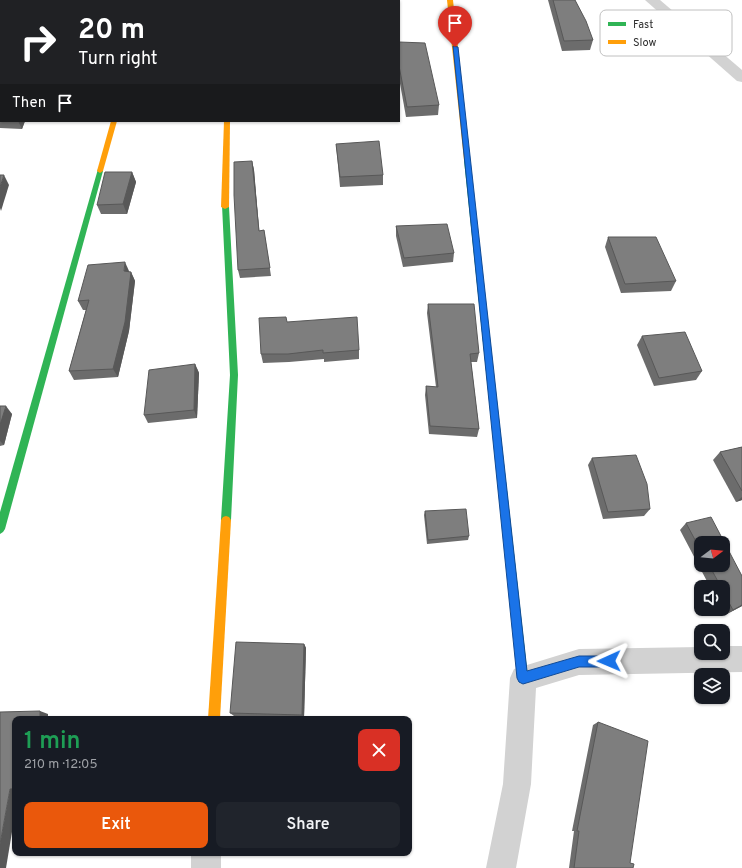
<!DOCTYPE html>
<meta charset="utf-8">
<style>
:root{--surface:#171b24;--page:#20242c;--text:#f1f3f6;--muted:#9ea1a6;--accent:#ea580c}
body{margin:0;font-family:Overpass,sans-serif;background:var(--page);color:var(--text);height:100vh;display:flex;flex-direction:column;font-size:15px;white-space:nowrap}
*{box-sizing:border-box;margin:0}
p{font-size:13px;color:var(--muted)}
.icon{flex:none;width:22px;height:22px;fill:none;stroke:currentColor;stroke-width:2;stroke-linecap:round;stroke-linejoin:round}
.map{position:relative;flex:1;overflow:hidden}
.details{position:absolute;left:12px;top:716px;width:400px;height:140px;display:flex;flex-direction:column;background:var(--surface);border-radius:8px;box-shadow:0 1px 3px #0004}
.details>*{flex:none}
.hud{position:absolute;left:0px;top:0px;width:400px;height:122px;box-shadow:0 1px 3px #0004;background:#202124;color:#fff;overflow:hidden}
.needle{width:26px;rotate:74deg}
.buttons{position:absolute;left:694px;top:536px;display:grid;gap:8px}
.buttons a{display:grid;place-items:center;width:36px;height:36px;border-radius:8px;background:var(--surface);box-shadow:0 1px 3px #0004;font-size:20px}
.pin{position:absolute;display:grid;place-items:center;width:34px;height:34px;color:#fff;margin:-41px -17px;border-radius:50% 50% 50% 0;rotate:-45deg;box-shadow:0 0 4px #0007}
.pin .icon{rotate:45deg}
.me{position:absolute;width:44px;margin:-22px;rotate:269deg;stroke-linejoin:round;filter:drop-shadow(0 0 3px #0008)}
.turn{display:flex;align-items:center;gap:14px;height:84px;padding:0 12px;font-size:18px}
.turn .icon{width:52px;height:52px;stroke-width:2.5}
.turn b{display:block;font-size:28px;line-height:34px}
.then{display:flex;align-items:center;height:38px;padding:0 12px;background:#0003;gap:8px;font-size:15px}
.round{display:grid;place-items:center;flex:none;width:42px;height:42px;border-radius:8px;background:var(--page)}
.overview{display:flex;align-items:center;justify-content:space-between;height:68px;padding:0 12px}
h1{font-size:24px;font-weight:600;line-height:30px;color:#1e9e55}
.primary-button{display:flex;gap:8px;margin-top:auto;padding:8px 12px}
.primary-button a{flex:1;height:46px;border-radius:8px;background:var(--accent);color:#fff;font-size:16px;font-weight:600;line-height:46px;text-align:center}
.primary-button a+a{background:var(--page);color:var(--text)}
.map>svg:first-child{display:block}
</style>
<div class="map">
<svg width="742" height="868" viewBox="0 0 742 868">
<rect width="100%" height="100%" fill="#fff"/>
<g fill="none" stroke-linecap="round" stroke-linejoin="round">
<g fill="#d2d2d2" fill-rule="evenodd">
<path d="M9 0H23L8 1Z"/>
<path d="M145 0H159L144 1Z"/>
<rect x="232" y="0" width="14" height="1"/>
<path d="M645 0H660L742 70V82L737 81Z"/>
<path d="M723 646H742V672L579 675 536 688 531 784 516 868H486L503 784 510 678 514 669 579 649 701 647V653H723Z"/>
<rect x="191" y="853" width="30" height="15"/>
</g>
<g fill="#30b455" fill-rule="evenodd">
<path d="M465 158H467L470 160 528 678 527 682 523 683 519 682 518 678 464 160Z"/>
<path d="M98 169H100L103 171 5 529 3 532 0 534V512Z"/>
<path d="M222 205H228L229 207 238 375 231 520 229 523 226 524 223 523 221 520 230 375Z"/>
</g>
<g fill="#ff9f0a" fill-rule="evenodd">
<path d="M447 0H453L470 160 467 162 464 160Z"/>
<path d="M111 121H117L103 171 100 173 97 171Z"/>
<path d="M224 121H230L229 207 225 209 221 207Z"/>
<path d="M226 516 229 517 231 520 220 719H208L221 520 223 517Z"/>
</g>
</g>
<g fill="#6c6c6c" fill-rule="evenodd">
<path d="M548 0H575L593 40 590 50 562 51Z"/>
<path d="M399 42 439 105 438 115 406 117 399 78Z"/>
<path d="M0 93H1V121H25L22 129 0 128Z"/>
<path d="M336 144 383 175V185L340 187Z"/>
<path d="M252 161 254 170 259 231 264 230 271 276 240 278 238 270Z"/>
<path d="M132 172 136 182 127 214H101L97 205Z"/>
<path d="M396 226 454 253 453 262 403 267 396 236Z"/>
<path d="M608 237 676 281 671 291 621 293 605 247Z"/>
<path d="M129 272H131L135 281 129 331 118 377 74 380 69 371 86 310H83L78 301Z"/>
<path d="M428 304 479 353 477 362H471L479 429 477 437 429 434 425 395 426 386 436 387 427 313Z"/>
<path d="M287 322 359 350V359L324 362V359L289 362 263 363 261 354Z"/>
<path d="M642 336 702 371 696 380 654 386 637 345Z"/>
<path d="M195 364 199 373 197 418 148 423 144 415Z"/>
<path d="M0 406 12 414 4 445 0 446Z"/>
<path d="M742 447V500L736 502 713 460 720 452Z"/>
<path d="M592 458 650 509 644 516 603 519 588 465Z"/>
<path d="M425 511 469 536 468 540 427 544 424 515Z"/>
<path d="M686 523 742 576V606L725 615 722 609H723V587H710L680 530ZM701 543 723 565H701Z"/>
<path d="M304 644 306 648 304 718 234 716 230 713Z"/>
<path d="M598 722 630 863 633 868H569L574 831H572L593 725Z"/>
</g>
<g fill="#585858">
<path d="M18 121H25L22 129Z"/>
<path d="M252 161 254 170 260 239 259 231Z"/>
<path d="M132 172 136 182 127 214 123 204Z"/>
<path d="M4 175 9 185 1 211 0 208V187Z"/>
<path d="M125 262 129 271 128 280 124 271Z"/>
<path d="M131 272 135 281 129 331 118 377 113 369Z"/>
<path d="M195 364 199 373 197 418 194 410Z"/>
<path d="M6 406 12 414 4 445 0 441V425Z"/>
<path d="M742 497V500L736 502Z"/>
<path d="M742 605V606L725 615 733 610Z"/>
<path d="M304 644 306 648 304 718 302 715Z"/>
<path d="M40 711 48 714V719H40Z"/>
<path d="M10 789H15V814L6 868H0V844Z"/>
</g>
<g fill="#7e7e7e" stroke="#585858">
<path d="M108 0H138V1H107Z"/>
<rect x="285" y="0" width="28" height="1"/>
<path d="M553 0H575L586 21 593 40 564 41Z"/>
<path d="M399 42 425 43 439 105 407 107 399 66Z"/>
<rect x="0" y="93" width="1" height="25"/>
<path d="M379 141 383 175 340 177 336 144Z"/>
<path d="M252 161 259 231 264 230 270 268 238 270 234 195V162Z"/>
<path d="M105 172H132L123 204 97 205Z"/>
<path d="M0 175H4L0 187Z"/>
<path d="M447 224 454 253 404 258 396 226Z"/>
<path d="M608 237H656L676 281 625 284Z"/>
<path d="M125 262 124 271 131 272 125 322 113 369 69 371 89 300 78 301 88 265Z"/>
<path d="M428 304H474L479 353 470 354 479 429 430 426 426 386 438 387Z"/>
<path d="M286 317 287 322 357 317 359 350 323 353V350L288 354H261L259 318Z"/>
<path d="M685 332 702 371 659 378 642 336Z"/>
<path d="M195 364 194 410 144 415 149 370Z"/>
<path d="M0 406H6L0 425Z"/>
<path d="M742 447V491L720 452Z"/>
<path d="M636 455 647 484 650 509 608 512 592 458Z"/>
<path d="M466 509 469 536 428 540 425 511Z"/>
<path d="M711 517 742 576V605L733 610 723 592V587H721L709 565H723V543H701V551L686 523Z"/>
<path d="M236 642 304 644 302 715 230 713Z"/>
<path d="M40 711V719H15V788L10 789 0 844V712Z"/>
<path d="M598 722 648 741 630 863 634 864 633 868H574L579 831H577Z"/>
</g>
<path fill="#1a73e8" stroke="#114b97" d="M453 46 458 47 527 671 579 656H609L612 657 614 661 612 665 609 667H579L523 684 519 682 517 678Z"/>
<rect x="600" y="10" width="132" height="46" rx="6" fill="#fff" stroke="#c0c0c0" stroke-width="1"/>
<rect x="608" y="22" width="18" height="4" fill="#30b455"/>
<rect x="608" y="40" width="18" height="4" fill="#ff9f0a"/>
<g font-size="11" fill="#2d2d2d">
<text x="633" y="28">Fast</text>
<text x="633" y="46">Slow</text>
</g>
</svg>
<div class="buttons">
<a><svg class="needle" viewBox="-14 -14 28 28"><path d="M0-13l5 13h-10z" fill="#e53935"/><path d="M0 13l5-13h-10z" fill="#9ea1a6"/></svg></a>
<a><svg class="icon" aria-label="sound" viewBox="0 0 24 24"><path d="M4 9h4l5-4v14l-5-4H4zM17 9q2 3 0 6"/></svg></a>
<a><svg class="icon" aria-label="search" viewBox="0 0 24 24"><circle cx="10" cy="10" r="6"/><path d="M15 15l6 6"/></svg></a>
<a><svg class="icon" aria-label="layers" viewBox="0 0 24 24"><path d="M12 4l9 5-9 5-9-5zM3 14l9 5 9-5"/></svg></a>
</div>
<div class="pin" style="left:455px;top:47px;background:#d93025"><svg class="icon" aria-label="arrive" viewBox="0 0 24 24"><path d="M6 21V4h12l-3 4 3 4H6"/></svg></div>
<svg class="me" style="left:609px;top:661px" viewBox="-20 -20 40 40"><path d="M0-17L14 15 0 8-14 15z" fill="#1a73e8" stroke="#fff" stroke-width="4"/></svg>
<div class="hud">
<div class="turn"><svg class="icon" aria-label="right" viewBox="0 0 24 24"><path d="M7 20v-9h11M14 6l5 5-5 5"/></svg><div><b>20 m</b>Turn right</div></div>
<div class="then">Then<svg class="icon" aria-label="arrive" viewBox="0 0 24 24"><path d="M6 21V4h12l-3 4 3 4H6"/></svg></div>
</div>
<section class="details">
<div class="overview"><div><h1>1 min</h1><p>210 m · 12:05</p></div><a class="round" style="background:#d93025;color:#fff"><svg class="icon" aria-label="close" viewBox="0 0 24 24"><path d="M6 6l12 12M18 6L6 18"/></svg></a></div>
<div class="primary-button"><a>Exit</a><a>Share</a></div>
</section>
</div>
